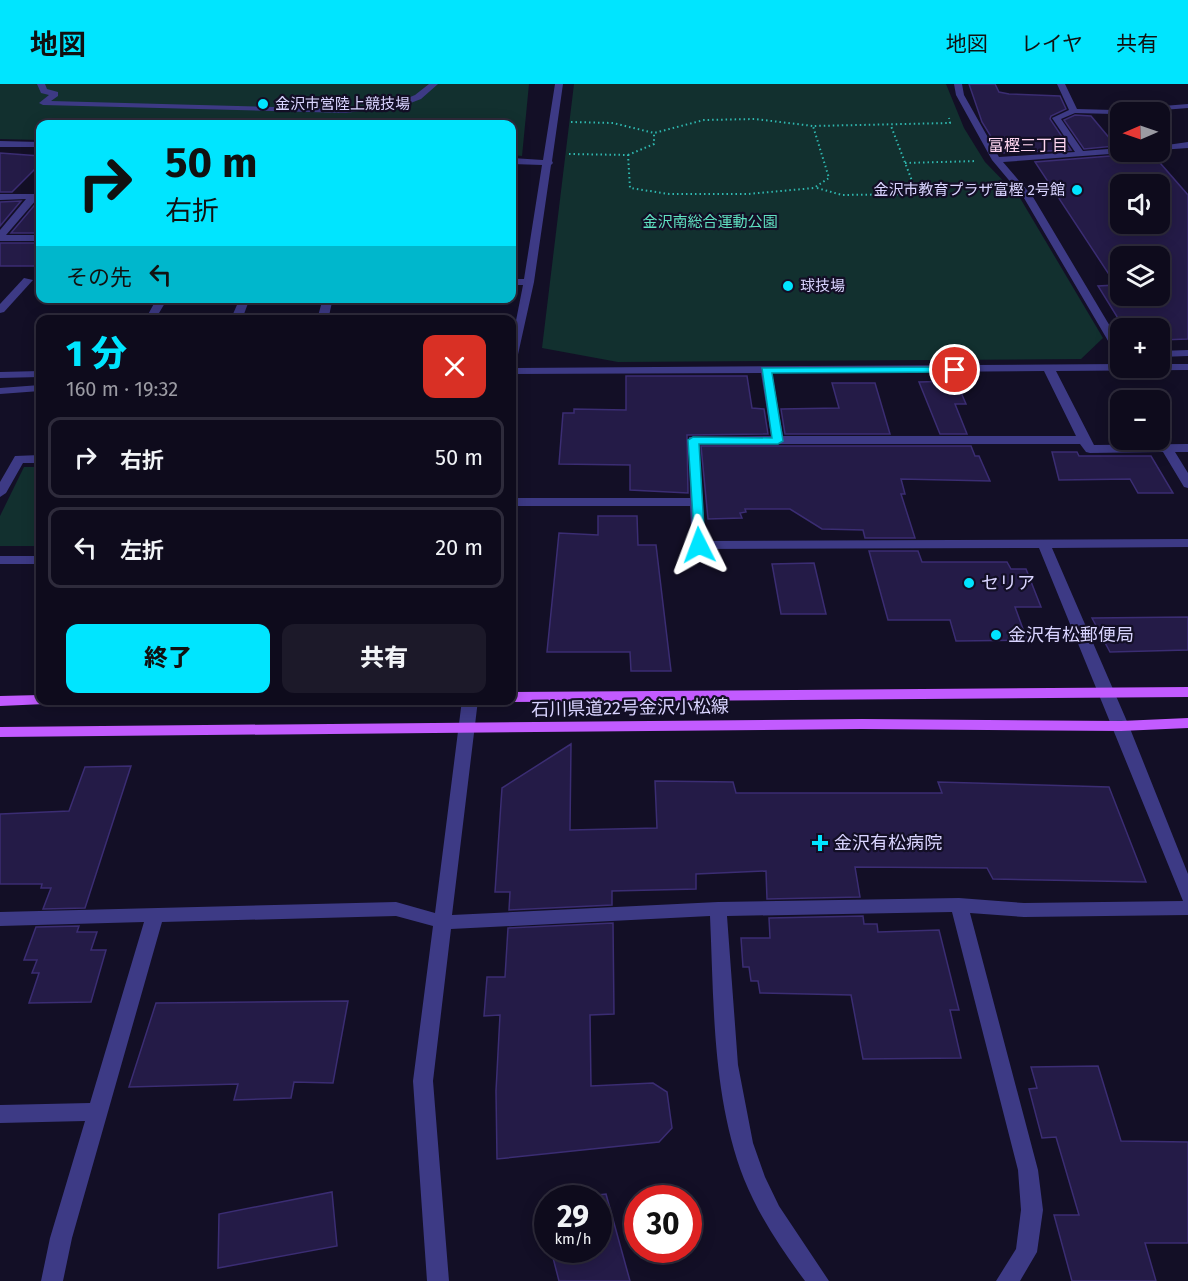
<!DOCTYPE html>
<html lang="ja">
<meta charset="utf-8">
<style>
:root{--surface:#0e0b1c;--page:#1c1929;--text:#f1f3f6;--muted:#9b9ba3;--line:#2e2b3b;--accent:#00e5ff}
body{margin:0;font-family:"Fira Sans","Noto Sans JP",sans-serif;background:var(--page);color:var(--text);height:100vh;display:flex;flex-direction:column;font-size:22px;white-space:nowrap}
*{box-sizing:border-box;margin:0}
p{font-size:20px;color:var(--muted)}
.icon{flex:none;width:33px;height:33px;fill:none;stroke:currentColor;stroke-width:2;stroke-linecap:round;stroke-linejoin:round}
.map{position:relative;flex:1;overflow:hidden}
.drawer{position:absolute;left:36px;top:231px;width:480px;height:390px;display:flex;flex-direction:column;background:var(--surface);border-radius:12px;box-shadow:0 3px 15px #0003,0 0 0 2px var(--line)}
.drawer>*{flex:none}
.hud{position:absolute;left:36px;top:36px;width:480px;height:183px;border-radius:12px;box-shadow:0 3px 15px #0003,0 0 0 2px var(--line);background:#00e5ff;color:#111;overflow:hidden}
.needle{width:39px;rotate:268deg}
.tools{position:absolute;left:1110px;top:18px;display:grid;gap:12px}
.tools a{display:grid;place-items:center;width:60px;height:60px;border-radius:12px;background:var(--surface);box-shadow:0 3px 15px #0003,0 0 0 2px var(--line);font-size:30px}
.speed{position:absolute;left:534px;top:1101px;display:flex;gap:12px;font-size:30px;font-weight:700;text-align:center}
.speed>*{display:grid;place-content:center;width:78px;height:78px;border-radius:50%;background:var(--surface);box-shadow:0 3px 15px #0003,0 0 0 2px var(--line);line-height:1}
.speed small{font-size:15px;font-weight:400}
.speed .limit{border:9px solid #d22;background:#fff;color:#111}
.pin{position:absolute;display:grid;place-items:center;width:51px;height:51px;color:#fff;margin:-26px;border:3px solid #fff;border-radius:50%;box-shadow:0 2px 6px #0007}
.me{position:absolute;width:66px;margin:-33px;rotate:357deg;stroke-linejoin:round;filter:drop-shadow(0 0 4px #0008)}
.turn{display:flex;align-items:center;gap:21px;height:126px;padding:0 30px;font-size:27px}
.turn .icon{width:78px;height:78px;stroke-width:2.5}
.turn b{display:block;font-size:42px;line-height:51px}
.then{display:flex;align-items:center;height:57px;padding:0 30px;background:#0003;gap:12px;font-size:22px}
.round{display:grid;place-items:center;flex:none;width:63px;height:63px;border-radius:12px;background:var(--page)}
.head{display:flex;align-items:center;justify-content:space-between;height:102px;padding:0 30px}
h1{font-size:36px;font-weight:800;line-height:45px;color:var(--accent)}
.primary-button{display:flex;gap:12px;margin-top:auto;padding:12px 30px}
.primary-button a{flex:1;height:69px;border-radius:12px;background:var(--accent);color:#111;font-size:24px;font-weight:800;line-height:69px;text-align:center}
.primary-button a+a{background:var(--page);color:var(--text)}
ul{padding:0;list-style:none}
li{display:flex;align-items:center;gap:18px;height:81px;margin:0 12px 9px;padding:0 18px;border:3px solid var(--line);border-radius:12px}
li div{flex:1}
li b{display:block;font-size:22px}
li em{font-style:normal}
header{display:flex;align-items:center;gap:36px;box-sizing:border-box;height:84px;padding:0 30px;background:var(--accent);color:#111}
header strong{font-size:28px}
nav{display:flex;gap:33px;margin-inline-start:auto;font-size:21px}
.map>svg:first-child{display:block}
</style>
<header>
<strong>地図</strong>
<nav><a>地図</a><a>レイヤ</a><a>共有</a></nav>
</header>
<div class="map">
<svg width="1188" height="1197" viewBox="0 0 1188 1197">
<rect width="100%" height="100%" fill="#130f26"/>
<g fill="#12302f">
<path d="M0 0H529L522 72 512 71V40H40V56L0 55Z"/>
<path d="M574 0H946L964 44 985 78 1020 114 1103 254 1081 275 618 278 542 264Z"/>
<path d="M24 383H40V462H0V432Z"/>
</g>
<g fill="#241b47" stroke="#3b2d73" stroke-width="1.5" fill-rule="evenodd">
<path d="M969 0H995L999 8 1009 10 1060 12 1066 25 1051 32 1050 35 1071 66 1001 69 982 38Z"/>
<path d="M1075 31 1091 32 1116 62 1084 65 1064 36Z"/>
<path d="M0 69 40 72V80L12 108H0Z"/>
<path d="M1123 71 1154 72 1188 111V255L1160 256V244H1124L1098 202 1116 201 1035 78ZM1120 100H1160V140H1120ZM1120 172H1160V212H1120Z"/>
<path d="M40 116V149H11L38 117Z"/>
<path d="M21 117 0 142V118Z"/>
<rect x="0" y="159" width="40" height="23"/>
<path d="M626 292H747L752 324 764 325 768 350 687 351 688 409 630 406V381L559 380 563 329H574V325L626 326Z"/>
<path d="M956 297 966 320H955L967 350H940L919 298Z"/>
<path d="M832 299H875L890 350H785L781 325 839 324Z"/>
<path d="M701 362H971L975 372H979L990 397 901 395 905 410H901L915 454H865L863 446 822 445 790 425H745L746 428 740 429 742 434 708 435Z"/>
<path d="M1052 368H1077L1079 372H1151L1173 409H1138L1130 395 1059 396Z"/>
<path d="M598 432H637L638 461H656L671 587H631L630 568H547L559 449 598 451Z"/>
<path d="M869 467H918L922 478H1007L1011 485H1026L1041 523H1015L1027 556 956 557 950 536H888Z"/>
<path d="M814 479 826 530H781L772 480Z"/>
<path d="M1188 533V566L1110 568 1092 534Z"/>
<path d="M571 660 570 746 657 744 655 697 733 698 736 709H942L938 698 1109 703 1146 798 993 795 987 784 855 783 860 813 767 815 766 787 696 790V805L612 807V821L509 826 510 808H495L502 704Z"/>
<path d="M131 682 85 824 43 825 51 804H41L42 800H0V730L69 727 85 683Z"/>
<path d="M863 832 864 840H877L878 848 939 846 959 926H950L961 974 863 975 851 911 760 909 758 897H751L749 883H743L741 854H770L769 834Z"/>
<path d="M613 839 614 930 590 931 591 1002 653 999 667 1008 672 1044 659 1058 497 1075 496 1007 500 931 484 932 487 893H505L508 844Z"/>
<path d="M79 842 77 848H97L91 866H106L91 918 29 919 39 889H32L37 876H24L36 843Z"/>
<path d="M348 917 333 999 294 998 291 1014 234 1016 238 1000 129 1003 156 919Z"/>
<path d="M1098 982 1121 1057 1188 1058V1159H1145L1156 1197H1072L1054 1131H1079L1056 1053 1042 1054 1029 1005 1037 1004 1031 983Z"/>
<path d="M332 1108 337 1162 218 1184 219 1130Z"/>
<path d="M606 1110 630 1197H559L551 1166H598V1111Z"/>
</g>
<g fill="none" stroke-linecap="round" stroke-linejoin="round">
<g stroke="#2fb8b0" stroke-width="2" stroke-dasharray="1.5 3" stroke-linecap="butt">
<path d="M571 38 613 39 654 49 704 36 755 35 813 42"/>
<path d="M569 70 628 71 630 104 669 110H748L814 104 829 94 813 42 950 39 949 34"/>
<path d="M628 71 654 60V49"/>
<path d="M905 79 977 77"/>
<path d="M817 104 842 111 917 110 891 42"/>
</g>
<g fill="#3d3a85" fill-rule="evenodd">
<path d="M37 0H45L47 5 58 8V12L51 17 346 25 403 16 415 11 429 0H438L421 15 408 20 346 29 43 21 39 19 49 11 41 9Z"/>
<path d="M555 0H563L552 77 553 79 551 81 534 198 515 284 1120 280V284H1160V280H1188V286L1056 287 1094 361 1188 360V368H1175L1188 389V404L1184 403 1163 368 1090 369 1086 368 1080 360H699L705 457 1188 455V463L1052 464 1129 642 1188 790V831L1024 833 970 829 1038 1086 1043 1126 1037 1168 1020 1197H996L1016 1165 1021 1126 1018 1086 952 828 727 832 738 981 753 1059 765 1093 779 1122 829 1197H805C781 1165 759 1132 744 1095 712 1012 714 920 710 832L451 845 433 997 449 1197H427L413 997 433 842 396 832 162 838 72 1154 63 1197H41L50 1154 85 1037 0 1039V1021L90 1019 144 838 0 842V828L396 818 435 829 462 616H478L452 831 718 818 959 814 1024 819 1183 817 1039 464 699 465 692 461 690 422H512V414H690L689 353 771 352 761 289 512 290V257L523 201H512V195H524L542 81 512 80V74L543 76ZM1044 287 1076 352H783L772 289Z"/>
<path d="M954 0H962L964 11 999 73 1075 68 1052 34 1069 26 1057 0H1065L1077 25 1113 26 1188 20V24L1113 30 1075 29 1061 35 1083 67 1120 64 1123 69 1003 78 1033 113 1120 259V270L1114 267 1024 114 992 76 956 11Z"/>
<path d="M0 57 40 58V63H0Z"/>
<path d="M1188 58V64L1160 66V62Z"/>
<path d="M0 110H40V114L37 115 6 151H40V157H0V146L26 115 0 116Z"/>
<path d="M24 194 33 196 4 228 0 229V220Z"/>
<path d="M157 214H168L159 229 233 230 240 214H250L244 230 318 232 323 214H333L328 236H145Z"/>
<path d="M1188 266V272L1160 273V267Z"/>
<path d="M40 287V293L0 294V288Z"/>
<path d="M40 301V307L0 310V304Z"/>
<path d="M40 371V379H23L6 409 0 413V398L15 372Z"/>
<rect x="0" y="472" width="40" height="8"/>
</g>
<g fill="#c25bff" fill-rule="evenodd">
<path d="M1188 603V613L512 618 507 616H512V608Z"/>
<path d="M40 611V616H47L45 620 0 622V612Z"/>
<path d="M1188 634V644L1121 647 862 645 0 653V643L862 635 1121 637Z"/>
</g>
</g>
<path fill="#00e5ff" stroke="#0095a6" stroke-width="1.5" d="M955 283 960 286 958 288 772 289 783 357 778 360H699L705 461 695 464 688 356 693 353 772 354 762 284Z"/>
<g fill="#00e5ff" stroke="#130f26" stroke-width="2">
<circle cx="263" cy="20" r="6"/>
<circle cx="1077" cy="106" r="6"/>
<circle cx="788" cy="202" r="6"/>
<circle cx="969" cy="499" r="6"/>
<circle cx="996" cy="551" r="6"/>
<path d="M817 750h6v6h6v6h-6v6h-6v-6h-6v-6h6z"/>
</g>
<g text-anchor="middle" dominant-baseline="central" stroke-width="4.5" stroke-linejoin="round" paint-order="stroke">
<g font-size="15" fill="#d9d4ff" stroke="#130f26" text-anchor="start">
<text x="275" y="20">金沢市営陸上競技場</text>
<text x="1065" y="106" text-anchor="end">金沢市教育プラザ富樫 2号館</text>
<text x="800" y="202">球技場</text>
</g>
<g font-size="15" fill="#5fe0c0" stroke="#130f26">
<text x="710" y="138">金沢南総合運動公園</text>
</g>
<g font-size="16" fill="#ffd6f0" stroke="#130f26">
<text x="1028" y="61">富樫三丁目</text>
</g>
<g font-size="18" fill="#d9d4ff" stroke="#130f26" text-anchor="start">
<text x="981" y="499">セリア</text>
<text x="1008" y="551">金沢有松郵便局</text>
<text x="834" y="759">金沢有松病院</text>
</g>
<g font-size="18" fill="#d9d4ff" stroke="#130f26">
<text transform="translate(630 624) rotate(-1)">石川県道22号金沢小松線</text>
</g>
</g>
</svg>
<div class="tools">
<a><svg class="needle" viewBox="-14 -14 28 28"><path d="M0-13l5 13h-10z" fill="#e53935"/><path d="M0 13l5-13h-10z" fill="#9b9ba3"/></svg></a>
<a><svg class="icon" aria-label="sound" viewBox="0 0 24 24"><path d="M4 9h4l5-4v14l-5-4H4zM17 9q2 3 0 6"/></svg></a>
<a><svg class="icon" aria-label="layers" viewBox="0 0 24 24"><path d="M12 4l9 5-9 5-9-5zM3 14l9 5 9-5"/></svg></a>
<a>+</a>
<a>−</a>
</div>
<div class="speed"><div>29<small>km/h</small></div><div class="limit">30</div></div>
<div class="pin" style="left:955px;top:286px;background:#d93025"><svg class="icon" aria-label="arrive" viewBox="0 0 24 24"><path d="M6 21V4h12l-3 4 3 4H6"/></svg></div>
<svg class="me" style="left:699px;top:461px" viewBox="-20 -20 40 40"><path d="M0-17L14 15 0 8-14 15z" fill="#00e5ff" stroke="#fff" stroke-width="4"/></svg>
<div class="hud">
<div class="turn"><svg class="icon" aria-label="right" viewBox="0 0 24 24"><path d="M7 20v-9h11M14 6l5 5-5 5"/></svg><div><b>50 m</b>右折</div></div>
<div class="then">その先<svg class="icon" aria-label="left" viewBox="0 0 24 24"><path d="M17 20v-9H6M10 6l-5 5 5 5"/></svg></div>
</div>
<section class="drawer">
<div class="head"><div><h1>1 分</h1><p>160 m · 19:32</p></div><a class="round" style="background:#d93025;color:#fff"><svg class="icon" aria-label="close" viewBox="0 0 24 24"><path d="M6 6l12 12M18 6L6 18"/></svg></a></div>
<ul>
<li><svg class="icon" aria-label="right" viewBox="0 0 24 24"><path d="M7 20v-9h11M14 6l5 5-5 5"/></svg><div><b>右折</b></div><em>50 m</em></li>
<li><svg class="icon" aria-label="left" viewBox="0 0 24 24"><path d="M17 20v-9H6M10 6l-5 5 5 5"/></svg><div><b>左折</b></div><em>20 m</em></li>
</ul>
<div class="primary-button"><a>終了</a><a>共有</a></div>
</section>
</div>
